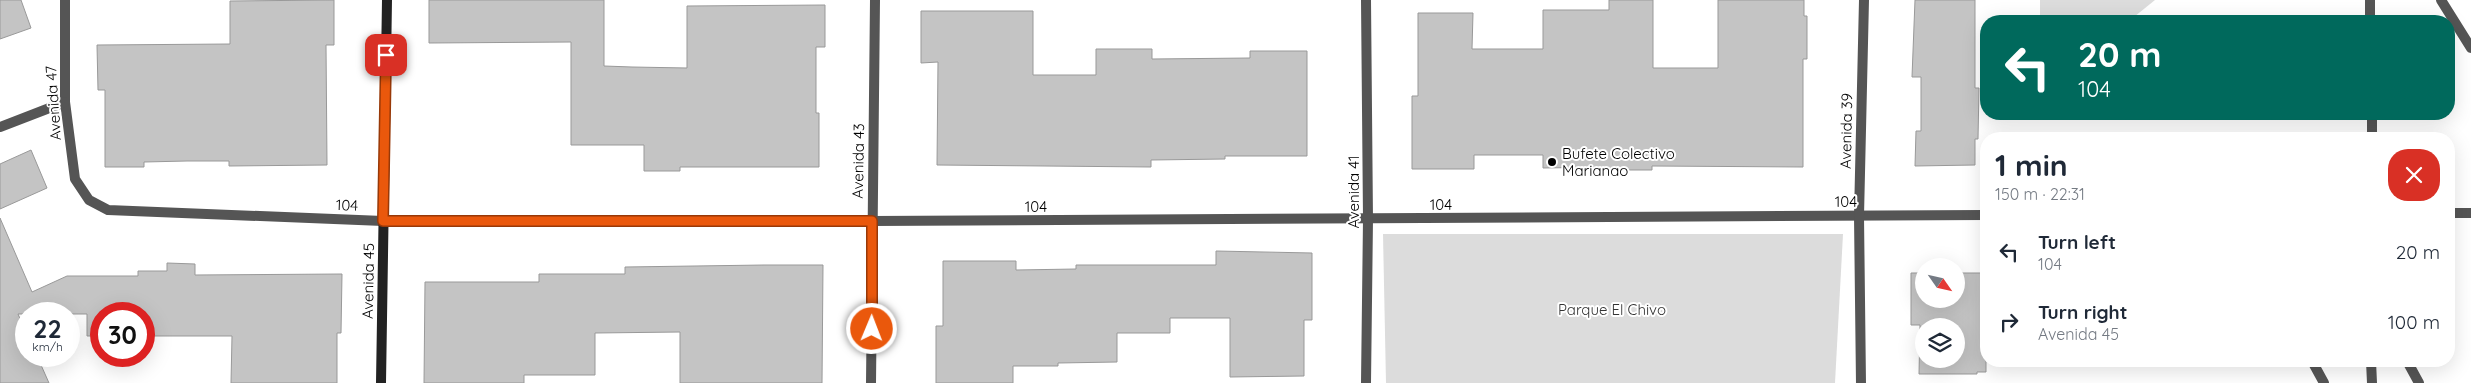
<!DOCTYPE html>
<meta charset="utf-8">
<style>
:root{--surface:#fff;--page:#f6f6f7;--text:#1f2937;--muted:#747a83}
body{margin:0;font-family:Quicksand,sans-serif;background:var(--page);color:var(--text);height:100vh;display:flex;flex-direction:column;font-size:19px;white-space:nowrap}
*{box-sizing:border-box;margin:0}
p{font-size:16px;color:var(--muted)}
.icon{flex:none;width:28px;height:28px;fill:none;stroke:currentColor;stroke-width:2;stroke-linecap:round;stroke-linejoin:round}
.map{position:relative;flex:1;overflow:hidden}
.drawer{position:absolute;left:1980px;top:132px;width:475px;height:235px;display:flex;flex-direction:column;background:var(--surface);border-radius:20px;box-shadow:0 5px 20px #0002}
.drawer>*{flex:none}
.top-card{position:absolute;left:1980px;top:15px;width:475px;height:105px;border-radius:20px;box-shadow:0 5px 20px #0002;background:#00695c;color:#fff;overflow:hidden}
.needle{width:32px;rotate:124deg}
.buttons{position:absolute;left:1915px;top:258px;display:grid;gap:10px}
.buttons a{display:grid;place-items:center;width:50px;height:50px;border-radius:50%;background:var(--surface);box-shadow:0 5px 20px #0002;font-size:25px}
.speed{position:absolute;left:15px;top:302px;display:flex;gap:10px;font-size:25px;font-weight:700;text-align:center}
.speed>*{display:grid;place-content:center;width:65px;height:65px;border-radius:50%;background:var(--surface);box-shadow:0 5px 20px #0002;line-height:1}
.speed small{font-size:12px;font-weight:400}
.speed .limit{border:8px solid #d22;background:#fff;color:#111}
.pin{position:absolute;display:grid;place-items:center;width:42px;height:42px;color:#fff;margin:-21px;border-radius:10px;box-shadow:0 2px 8px #0006}
.me{position:absolute;width:55px;margin:-28px;rotate:1deg;stroke-linejoin:round;filter:drop-shadow(0 0 4px #0008)}
.turn{display:flex;align-items:center;gap:18px;height:105px;padding:0 15px;font-size:22px}
.turn .icon{width:65px;height:65px;stroke-width:2.5}
.turn b{display:block;font-size:35px;line-height:42px}
.round{display:grid;place-items:center;flex:none;width:52px;height:52px;border-radius:20px;background:var(--page)}
.overview{display:flex;align-items:center;justify-content:space-between;height:85px;padding:0 15px}
h1{font-size:30px;font-weight:700;line-height:38px}
ul{padding:0;list-style:none}
li{display:flex;align-items:center;gap:15px;height:70px;padding:0 15px}
li div{flex:1}
li b{display:block;font-size:19px}
li em{font-style:normal}
.map>svg:first-child{display:block}
</style>
<div class="map">
<svg width="2471" height="383" viewBox="0 0 2471 383">
<rect width="100%" height="100%" fill="#fff"/>
<g fill="#dcdcdc">
<path d="M2040 0H2155L2129 21H2040Z"/>
<path d="M1383 234H1843L1835 383H1386Z"/>
</g>
<g fill="#c4c4c4" stroke="#999" fill-rule="evenodd">
<path d="M0 0H21L31 28 0 39Z"/>
<path d="M334 0V45H326L327 165 229 166V161H187L144 162V167H105V90H98L97 45 230 44V1Z"/>
<path d="M429 0H604V66L632 67 687 68V6L825 5V47H816V113H819V167H680V171H644V145H571V42L429 43Z"/>
<path d="M1609 0H1653V68H1718V0H1804V16H1807V59H1803V167L1652 166V170H1609V167L1543 168V155H1474V169H1412V96H1418V13H1473L1472 49H1543V10H1609Z"/>
<path d="M1915 0H1975V88H1979L1978 139H1975V165L1915 166 1916 131H1921V77H1912Z"/>
<path d="M921 11H1033V75H1096V49H1152V59L1250 58V51H1307V156H1225V159L1151 160V167L937 165 938 62 921 63Z"/>
<path d="M31 150 47 188 0 209V164Z"/>
<path d="M0 218 32 292 67 276H138V271H167V263L195 264V275L342 274 341 333H337V383H231L232 336H144V314H101V336H87V314H18L26 332V356H37L49 383H0Z"/>
<path d="M1216 251 1312 253V320H1304V376L1230 377V318H1170V333H1117V362L1058 363V366H1013V383H936V326H943V261H1016V270L1076 269V265H1216Z"/>
<path d="M764 265H823L822 383H680V332L595 333V375H524V383H424L425 282H539V274H625V267Z"/>
<path d="M1911 273H1924V299H1956V273H1986V372H1977V374H1919L1920 325H1911ZM1924 326H1956V359H1924Z"/>
</g>
<g fill="none" stroke-linecap="round" stroke-linejoin="round">
<g stroke="#555" stroke-width="10">
<path d="M65 0V102L75 179 89 200 108 210 383 221H872L1986 215"/>
<path d="M1366 0 1368 219 1366 383"/>
<path d="M2370 0V21"/>
<path d="M2441 0 2471 48"/>
<path d="M2372 114V139"/>
<path d="M0 127 65 102"/>
<path d="M2449 213H2471"/>
<path d="M2312 361 2324 383"/>
<path d="M2371 361 2372 383"/>
<path d="M2407 361 2419 383"/>
<path d="M871 383 875 0"/>
<path d="M1861 383 1859 216 1864 0"/>
</g>
<path stroke="#222" stroke-width="10" d="M381 383 387 0"/>
</g>
<g fill="none" stroke-linecap="round" stroke-linejoin="round">
<defs>
<path id="route" d="M386 55 383 221H872V329"/>
</defs>
<use href="#route" stroke="#983908" stroke-width="12"/>
<use href="#route" stroke="#ea580c" stroke-width="9"/>
</g>
<circle fill="#000" stroke="#fff" stroke-width="2" cx="1552" cy="162" r="5"/>
<g text-anchor="middle" dominant-baseline="central" stroke-width="4" stroke-linejoin="round" paint-order="stroke">
<g font-size="15" fill="#000" stroke="#fff">
<text transform="translate(53 103) rotate(-94)">Avenida 47</text>
<text transform="translate(1846 131) rotate(-89)">Avenida 39</text>
<text transform="translate(858 161) rotate(-89)">Avenida 43</text>
<text transform="translate(1353 192) rotate(-90)">Avenida 41</text>
<text x="1846" y="201">104</text>
<text x="1441" y="204">104</text>
<text transform="translate(347 205) rotate(2)">104</text>
<text x="1036" y="206">104</text>
<text transform="translate(368 281) rotate(-89)">Avenida 45</text>
</g>
<g font-size="15" fill="#000" stroke="#fff" text-anchor="start">
<text x="1562" y="153">Bufete Colectivo<tspan x="1562" dy="17">Marianao</tspan></text>
</g>
<g font-size="15" fill="#333" stroke="#fff">
<text x="1612" y="309">Parque El Chivo</text>
</g>
</g>
</svg>
<div class="buttons">
<a><svg class="needle" viewBox="-14 -14 28 28"><path d="M0-13l5 13h-10z" fill="#e53935"/><path d="M0 13l5-13h-10z" fill="#747a83"/></svg></a>
<a><svg class="icon" aria-label="layers" viewBox="0 0 24 24"><path d="M12 4l9 5-9 5-9-5zM3 14l9 5 9-5"/></svg></a>
</div>
<div class="speed"><div>22<small>km/h</small></div><div class="limit">30</div></div>
<div class="pin" style="left:386px;top:55px;background:#d93025"><svg class="icon" aria-label="arrive" viewBox="0 0 24 24"><path d="M6 21V4h12l-3 4 3 4H6"/></svg></div>
<svg class="me" style="left:872px;top:329px" viewBox="-20 -20 40 40"><circle r="17" fill="#ea580c" stroke="#fff" stroke-width="3"/><path d="M0-11L8 9 0 5-8 9z" fill="#fff"/></svg>
<div class="top-card">
<div class="turn"><svg class="icon" aria-label="left" viewBox="0 0 24 24"><path d="M17 20v-9H6M10 6l-5 5 5 5"/></svg><div><b>20 m</b>104</div></div>
</div>
<section class="drawer">
<div class="overview"><div><h1>1 min</h1><p>150 m · 22:31</p></div><a class="round" style="background:#d93025;color:#fff"><svg class="icon" aria-label="close" viewBox="0 0 24 24"><path d="M6 6l12 12M18 6L6 18"/></svg></a></div>
<ul>
<li><svg class="icon" aria-label="left" viewBox="0 0 24 24"><path d="M17 20v-9H6M10 6l-5 5 5 5"/></svg><div><b>Turn left</b><p>104</p></div><em>20 m</em></li>
<li><svg class="icon" aria-label="right" viewBox="0 0 24 24"><path d="M7 20v-9h11M14 6l5 5-5 5"/></svg><div><b>Turn right</b><p>Avenida 45</p></div><em>100 m</em></li>
</ul>
</section>
</div>
